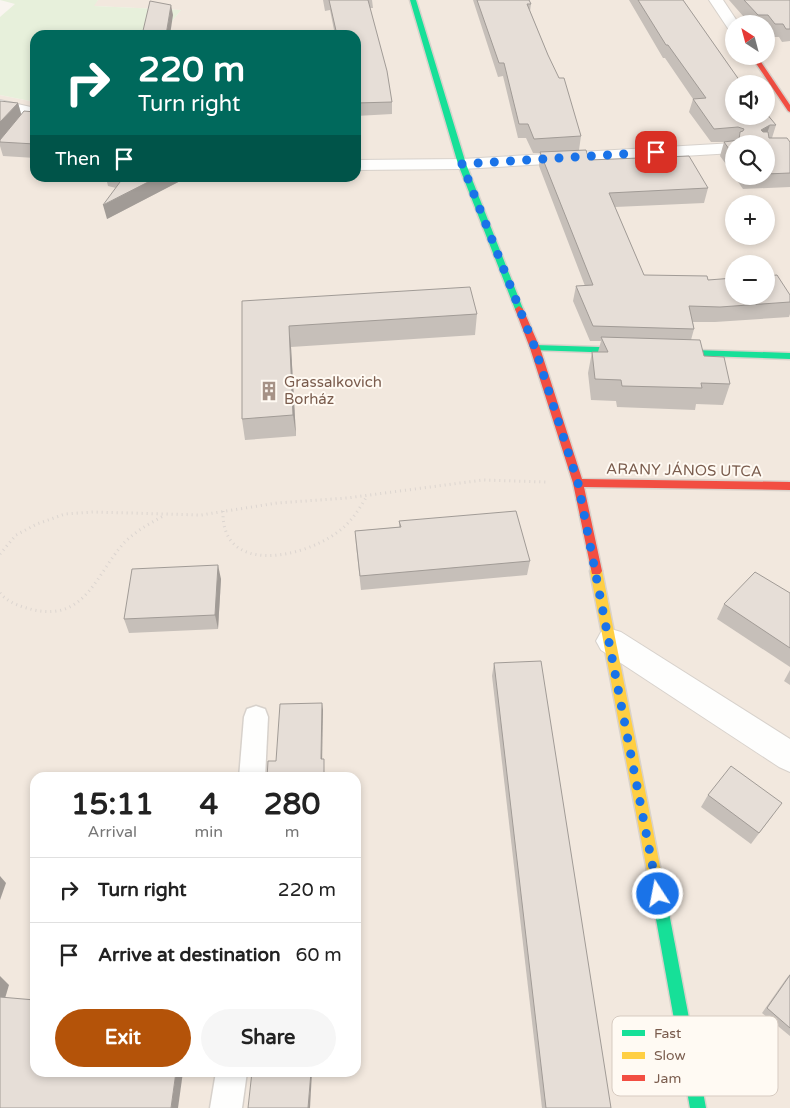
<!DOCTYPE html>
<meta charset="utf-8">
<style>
:root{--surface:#fff;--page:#f6f6f6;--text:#222;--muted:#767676;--line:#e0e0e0;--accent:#b45309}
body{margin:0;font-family:"Varela Round",sans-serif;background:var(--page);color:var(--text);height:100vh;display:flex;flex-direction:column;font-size:19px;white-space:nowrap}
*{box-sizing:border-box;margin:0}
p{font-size:16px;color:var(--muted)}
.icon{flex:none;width:28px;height:28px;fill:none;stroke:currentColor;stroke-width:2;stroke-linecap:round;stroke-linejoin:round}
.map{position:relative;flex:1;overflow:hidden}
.sheet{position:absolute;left:30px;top:772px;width:331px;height:305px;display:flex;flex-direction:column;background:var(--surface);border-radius:15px;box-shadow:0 2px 8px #0003}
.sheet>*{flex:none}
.banner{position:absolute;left:30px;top:30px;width:331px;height:152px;border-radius:15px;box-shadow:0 2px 8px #0003;background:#00695c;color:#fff;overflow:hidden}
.needle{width:32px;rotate:324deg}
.fabs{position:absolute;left:725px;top:15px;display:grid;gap:10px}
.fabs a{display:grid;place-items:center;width:50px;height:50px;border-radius:50%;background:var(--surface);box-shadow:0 2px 8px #0003;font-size:25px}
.pin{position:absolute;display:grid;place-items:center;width:42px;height:42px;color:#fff;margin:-21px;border-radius:10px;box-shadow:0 2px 8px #0006}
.me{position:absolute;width:55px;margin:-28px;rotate:349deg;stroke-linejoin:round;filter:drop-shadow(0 0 4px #0008)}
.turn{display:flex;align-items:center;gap:18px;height:105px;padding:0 25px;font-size:22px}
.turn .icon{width:65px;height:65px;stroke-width:2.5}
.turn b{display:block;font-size:35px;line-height:42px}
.then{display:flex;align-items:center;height:48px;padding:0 25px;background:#0003;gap:10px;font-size:19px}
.eta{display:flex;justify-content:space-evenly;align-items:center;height:85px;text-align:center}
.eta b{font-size:30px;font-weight:700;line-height:35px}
.primary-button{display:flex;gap:10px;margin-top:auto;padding:10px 25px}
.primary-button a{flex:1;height:58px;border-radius:30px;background:var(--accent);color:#fff;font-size:20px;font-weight:700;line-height:58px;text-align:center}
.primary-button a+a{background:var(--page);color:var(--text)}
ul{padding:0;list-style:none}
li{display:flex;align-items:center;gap:15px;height:65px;padding:0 25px;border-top:1px solid var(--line)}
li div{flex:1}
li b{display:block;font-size:19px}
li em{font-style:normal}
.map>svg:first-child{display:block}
</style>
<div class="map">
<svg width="790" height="1108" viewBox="0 0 790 1108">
<rect width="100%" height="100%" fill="#f9f5f0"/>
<path fill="#f2e8de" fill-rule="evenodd" d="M98 0H790V1108H0V95L35 102V178H356V35H161L181 10 93 6ZM734 24H766V56H734ZM734 84H766V116H734ZM734 144H766V176H734ZM734 204H766V236H734ZM734 264H766V296H734ZM35 778H356V1072H35Z"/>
<path fill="#e7f0db" d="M0 0H98L94 6 181 10 161 35H35V102L0 95V17L15 4Z"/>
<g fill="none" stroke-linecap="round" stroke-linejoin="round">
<defs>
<g id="lane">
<path d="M256 706 265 709 268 717 265 778H239L244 717 247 709Z"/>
<path d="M216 1072H247L242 1108H210Z"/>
</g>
<g id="street">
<path d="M709 0H723L739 24H734V31L729 30Z"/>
<path d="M0 100 35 108V118L0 110Z"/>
<path d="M734 143 738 144H734V153L462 169 356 170V160L462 159Z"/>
<path d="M611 629 621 632 790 739V772L779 767 601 650 596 641 601 632Z"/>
</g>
<g id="fast">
<path d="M410 0H416L466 164 523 309 522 311H516L515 309 458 164Z"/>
<path d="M535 345 790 353V359L532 350 530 348Z"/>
<path d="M659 890 664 892 666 897 706 1108H690L652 897 654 892Z"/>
</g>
<path id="slow" d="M596 567 600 568 602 571 666 897 664 902 659 904 654 902 652 897 590 571 592 568Z"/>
<g id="jam">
<path d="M751 56H757L790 105V112L788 111Z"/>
<path d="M519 306 523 309 540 348 582 479 790 482V490L584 487 602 571 600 574H592L573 483 530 348 515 309Z"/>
</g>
</defs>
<use href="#lane" stroke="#d7d1cb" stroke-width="3"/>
<use href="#street" stroke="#d7d1cb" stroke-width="2"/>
<use href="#fast" stroke="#d9d2cb" stroke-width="3"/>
<use href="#slow" stroke="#d9d2cb" stroke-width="3"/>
<use href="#jam" stroke="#d9d2cb" stroke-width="3"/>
<g stroke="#dcd5d0" stroke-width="3" stroke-dasharray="1 4" stroke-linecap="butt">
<path d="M223 511C221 575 301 558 335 534 350 524 358 511 367 496"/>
<path d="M0 554 16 535 37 524 65 514 93 512 201 515 277 503 347 498 483 480 546 482"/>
<path d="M0 593C8 603 22 607 34 610 86 621 96 574 124 543 135 531 151 523 165 515"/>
</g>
<use href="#lane" fill="#fefefd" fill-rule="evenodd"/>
<use href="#street" fill="#fefefd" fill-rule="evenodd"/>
<use href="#fast" fill="#16e098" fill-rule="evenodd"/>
<use href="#slow" fill="#ffcf43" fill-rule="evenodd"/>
<use href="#jam" fill="#f24e42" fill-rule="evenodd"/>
</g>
<g fill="#c6bfb9">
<path d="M323 0H372L373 8H370L392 102V114L356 116V35H335L330 10 325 11Z"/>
<path d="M473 0H529L531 4 530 11 581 136 579 150 589 160 708 188 704 203 615 207 644 275 708 280 790 295V314L789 317 715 322H693L694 329 691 340 704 356 730 384 723 405 696 404 695 410 617 407 616 401 591 400 588 373 592 352H598L601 341H590L573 301 576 286H585L539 166 540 153H533L526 138H518L503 76 498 77Z"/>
<path d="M629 0H683L742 84 776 125 772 138 790 142V187L743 189 734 176H766V144H734V175L720 156 724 142H711L689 112 693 99 665 58H663Z"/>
<path d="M729 0H790V41L782 42 779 37H771L766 30V24H750Z"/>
<path d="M18 103 21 114 35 112V158L3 156 0 146V140Z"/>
<path d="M106 178H186L107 219 116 188 108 186Z"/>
<path d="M242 301 477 314 475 335 291 347 296 436 245 440 242 419Z"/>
<path d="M399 521 530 561 527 575 361 590 356 545 355 531 399 527Z"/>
<path d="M221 579 218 629 129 633 124 619Z"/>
<path d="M790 593V667L717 619 724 604Z"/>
<path d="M494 663 611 1108H542L492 676Z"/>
<path d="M790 670V685L784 681Z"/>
<path d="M708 795 773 815 751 844 701 807Z"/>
<path d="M790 974V1036L762 1013 786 979Z"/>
</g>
<g fill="#a19b96">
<path d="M171 5 173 15 170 35H166Z"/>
<path d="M18 103 22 117 0 140V122Z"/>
<path d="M770 125 765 139 761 130Z"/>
<path d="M156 178H186L107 219 103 205Z"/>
<path d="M289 326 291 347 296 436 293 415Z"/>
<path d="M218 565 221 579 218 629 215 615Z"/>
<path d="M322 703 323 710 322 766 321 759Z"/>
<path d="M0 876 6 883 0 900Z"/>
<path d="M0 976 9 985 3 1005 0 1002Z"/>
<path d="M176 1072H183L178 1108H171Z"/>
<path d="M311 1072H312L310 1108H308Z"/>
</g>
<g fill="#e6ded7" stroke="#a19b96">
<path d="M329 0H368L387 71 392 102 356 103V35H337Z"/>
<path d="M477 0H529L531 4H527L548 55 559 78H564L581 136 534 139 528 124H519L504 63H499Z"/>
<path d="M638 0H683L742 84H734V116H766V113L776 125H770L761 130 763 132H768L769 138H787L790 142V173L766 174V144H734V156L724 142 739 140 740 132 743 131 744 129 738 127 714 129 693 99 706 98 668 45H666Z"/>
<path d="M744 0H790V29H786L783 24H775L768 15H758Z"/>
<path d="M150 1 171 5 166 35H142Z"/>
<path d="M0 101 18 103 0 122Z"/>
<path d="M24 111 35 112V144L0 142V140Z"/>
<path d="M586 150 589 160 689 156 708 188 609 193 644 275 707 276 708 280 734 278V296H766V276L777 275 790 295V302L720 307 689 306 694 329 593 326 576 286 593 285 540 152Z"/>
<path d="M123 178H156L103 205Z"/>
<path d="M470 287 477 314 289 326 293 415 242 419V301Z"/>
<path d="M601 337 700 340 704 356 724 357 730 384 701 383 702 388 622 386 621 380 595 379 592 352H608Z"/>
<path d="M516 511 530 561 360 576 355 531 401 527 399 521Z"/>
<path d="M218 565 215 615 124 619 132 569Z"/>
<path d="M755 572 790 593V648L724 604Z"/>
<path d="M541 661 611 1108H546L494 663Z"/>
<path d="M322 703 321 759H324V778H267L268 761H276L280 704Z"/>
<path d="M731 766 782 803 759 833 708 795Z"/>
<path d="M790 975V1028L767 1008Z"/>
<path d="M0 997 35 1000V1072H176L171 1108H0Z"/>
<path d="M252 1072H311L308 1108H248Z"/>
</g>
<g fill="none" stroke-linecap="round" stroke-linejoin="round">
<path stroke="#1a73e8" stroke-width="9" stroke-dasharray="0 16.2" d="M656 152 462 164 535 348 578 483 658 894"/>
</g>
<defs>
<symbol id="building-bare" viewBox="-9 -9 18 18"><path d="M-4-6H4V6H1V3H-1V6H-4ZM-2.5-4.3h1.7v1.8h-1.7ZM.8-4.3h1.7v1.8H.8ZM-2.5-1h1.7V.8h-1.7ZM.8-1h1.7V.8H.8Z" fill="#a69286" stroke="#fffaf3" stroke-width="2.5" paint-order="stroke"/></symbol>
</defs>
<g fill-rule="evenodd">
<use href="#building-bare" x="255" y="377" width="28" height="28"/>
</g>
<g text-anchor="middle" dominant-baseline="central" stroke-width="4" stroke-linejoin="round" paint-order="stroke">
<g font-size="15" fill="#7a5c4d" stroke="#fffaf3" text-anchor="start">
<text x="284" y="382">Grassalkovich<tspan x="284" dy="17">Borház</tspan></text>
</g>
<g font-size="15" fill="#7a5c4d" stroke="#fffaf3">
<text transform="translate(684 470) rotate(1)">ARANY JÁNOS UTCA</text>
</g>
</g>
<rect x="612" y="1016" width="166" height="80" rx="8" fill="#fffaf3" stroke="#d7cbc1" stroke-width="1"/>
<rect x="622" y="1030" width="23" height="6" fill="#16e098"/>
<rect x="622" y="1052" width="23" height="7" fill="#ffcf43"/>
<rect x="622" y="1075" width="23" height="6" fill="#f24e42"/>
<g font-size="14" fill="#7a5c4d">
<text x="654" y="1038">Fast</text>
<text x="654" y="1060">Slow</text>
<text x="654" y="1083">Jam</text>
</g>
</svg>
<div class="fabs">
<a><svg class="needle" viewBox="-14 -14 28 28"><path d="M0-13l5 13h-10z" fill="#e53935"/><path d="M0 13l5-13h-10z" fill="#767676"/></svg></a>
<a><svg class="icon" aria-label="sound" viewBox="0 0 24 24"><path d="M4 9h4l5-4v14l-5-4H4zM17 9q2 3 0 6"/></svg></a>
<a><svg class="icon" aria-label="search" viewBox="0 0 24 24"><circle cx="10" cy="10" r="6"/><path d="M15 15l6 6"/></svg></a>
<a>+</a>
<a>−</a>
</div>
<div class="pin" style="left:656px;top:152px;background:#d93025"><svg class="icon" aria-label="arrive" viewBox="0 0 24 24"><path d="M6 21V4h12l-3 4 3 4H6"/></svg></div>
<svg class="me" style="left:658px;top:894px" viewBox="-20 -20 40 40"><circle r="17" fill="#1a73e8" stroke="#fff" stroke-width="3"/><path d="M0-11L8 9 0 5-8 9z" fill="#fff"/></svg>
<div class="banner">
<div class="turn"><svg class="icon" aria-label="right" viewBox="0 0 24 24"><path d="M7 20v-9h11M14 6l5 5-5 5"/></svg><div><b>220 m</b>Turn right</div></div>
<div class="then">Then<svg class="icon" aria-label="arrive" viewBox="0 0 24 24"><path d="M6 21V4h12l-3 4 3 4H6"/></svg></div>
</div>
<section class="sheet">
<div class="eta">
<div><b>15:11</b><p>Arrival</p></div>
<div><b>4</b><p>min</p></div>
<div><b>280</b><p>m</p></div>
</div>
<ul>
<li><svg class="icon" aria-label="right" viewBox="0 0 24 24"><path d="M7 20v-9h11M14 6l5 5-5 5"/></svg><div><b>Turn right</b></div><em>220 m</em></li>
<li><svg class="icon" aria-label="arrive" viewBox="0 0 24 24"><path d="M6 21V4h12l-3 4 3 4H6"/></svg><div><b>Arrive at destination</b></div><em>60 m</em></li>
</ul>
<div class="primary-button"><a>Exit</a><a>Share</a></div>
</section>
</div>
